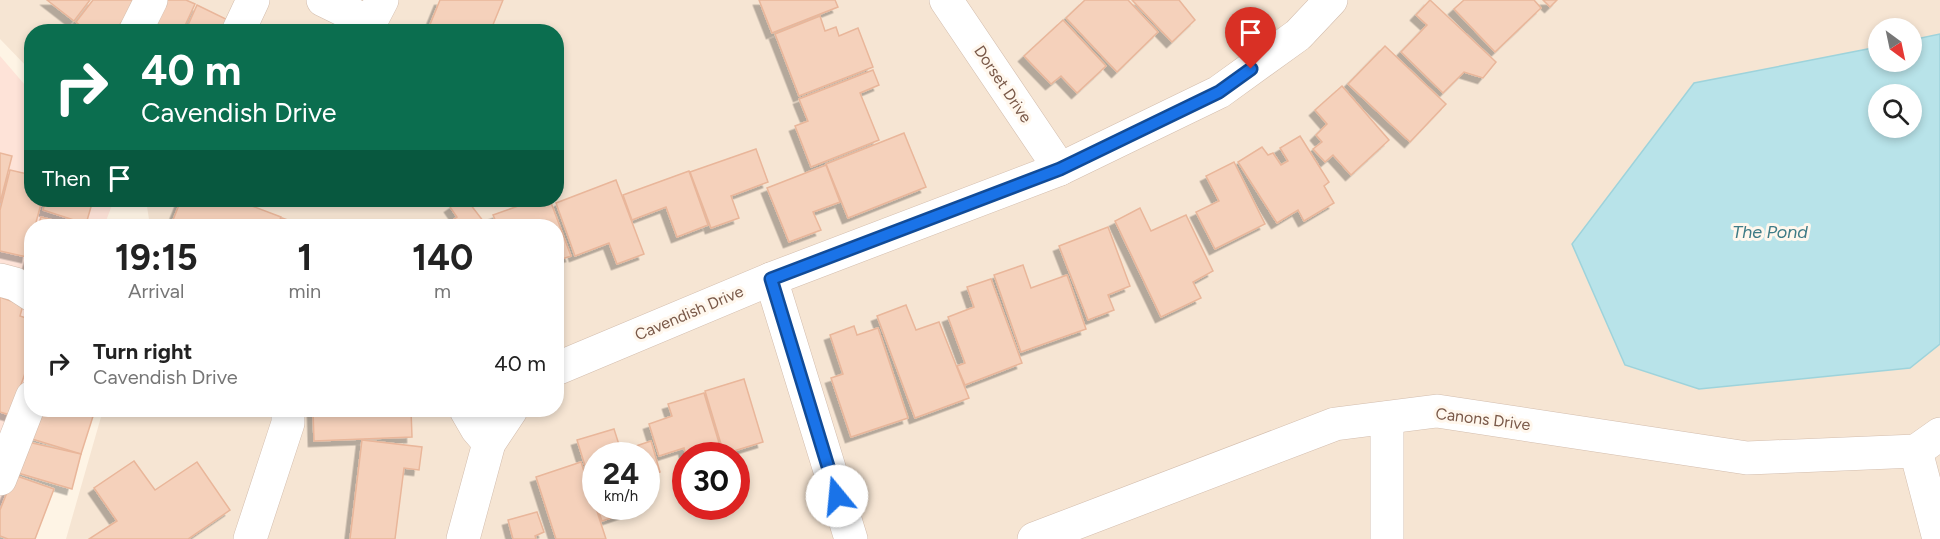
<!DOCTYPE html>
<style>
:root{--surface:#fff;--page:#f2f2f2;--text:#222;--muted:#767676}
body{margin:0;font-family:Figtree,sans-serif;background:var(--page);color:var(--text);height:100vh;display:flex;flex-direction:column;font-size:22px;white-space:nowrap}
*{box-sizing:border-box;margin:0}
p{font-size:20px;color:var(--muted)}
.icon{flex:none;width:33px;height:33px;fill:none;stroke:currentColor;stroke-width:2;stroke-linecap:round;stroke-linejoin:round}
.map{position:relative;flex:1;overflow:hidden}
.drawer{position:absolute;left:24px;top:219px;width:540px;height:198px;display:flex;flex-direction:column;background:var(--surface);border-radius:24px;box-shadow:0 3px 9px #0003}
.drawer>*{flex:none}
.guide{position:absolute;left:24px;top:24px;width:540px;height:183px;border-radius:24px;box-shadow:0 3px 9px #0003;background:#0b6e4f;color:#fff;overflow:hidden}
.needle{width:39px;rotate:147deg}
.tools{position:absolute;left:1868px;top:18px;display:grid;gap:12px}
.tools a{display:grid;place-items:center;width:54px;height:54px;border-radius:50%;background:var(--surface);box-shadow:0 3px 9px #0003;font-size:30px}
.speed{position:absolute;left:582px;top:442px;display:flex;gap:12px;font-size:30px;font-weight:700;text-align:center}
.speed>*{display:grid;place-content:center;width:78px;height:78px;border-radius:50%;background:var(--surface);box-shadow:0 3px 9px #0003;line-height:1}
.speed small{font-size:15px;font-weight:400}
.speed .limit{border:9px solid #d22;background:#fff;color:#111}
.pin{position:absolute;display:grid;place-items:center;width:51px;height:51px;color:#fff;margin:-62px -26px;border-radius:50% 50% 50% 0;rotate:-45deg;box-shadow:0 0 6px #0007}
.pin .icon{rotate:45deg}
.me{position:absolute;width:66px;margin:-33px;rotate:343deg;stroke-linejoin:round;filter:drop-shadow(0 0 4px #0008)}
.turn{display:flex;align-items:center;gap:21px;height:126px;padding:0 18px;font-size:27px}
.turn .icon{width:78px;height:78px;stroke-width:2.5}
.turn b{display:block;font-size:42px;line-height:51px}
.then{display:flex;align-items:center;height:57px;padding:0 18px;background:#0003;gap:12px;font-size:22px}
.eta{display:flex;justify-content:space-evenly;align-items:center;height:102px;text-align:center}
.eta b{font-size:36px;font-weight:700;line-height:42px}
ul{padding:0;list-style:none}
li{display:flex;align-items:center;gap:18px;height:84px;padding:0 18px}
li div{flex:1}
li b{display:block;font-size:22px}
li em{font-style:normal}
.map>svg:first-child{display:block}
</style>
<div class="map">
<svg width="1940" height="539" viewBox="0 0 1940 539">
<defs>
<filter id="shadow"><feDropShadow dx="-5.5" dy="5.5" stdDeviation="0" flood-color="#0004"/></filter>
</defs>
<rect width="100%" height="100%" fill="#fef4e5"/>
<path fill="#f6e5d3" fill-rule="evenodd" d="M0 0H1940V539H66L103 410H556V226H150L146 200H556V32H32L31 71 0 39ZM1878 28H1911V62H1878ZM1878 94H1911V128H1878ZM596 456H646V507H596ZM686 456H736V507H686Z"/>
<path fill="#fee3d8" d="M0 56 31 92 32 200H114L104 226H32V410L0 521Z"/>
<path fill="#b8e3e9" stroke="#9ed3db" stroke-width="1.5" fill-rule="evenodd" d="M1940 34V344L1910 368 1699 389 1625 365 1572 244 1694 83 1878 47V62H1911V40ZM1878 94H1911V128H1878Z"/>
<g fill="#f5d1bb" stroke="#e9b69a" stroke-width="1.5" filter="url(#shadow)">
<path d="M47 0H90L74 21Z"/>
<path d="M93 0H139L114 32H88L76 22Z"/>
<path d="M156 0H186L195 4 182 32H141Z"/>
<path d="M440 0H503L490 32H427Z"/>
<path d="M759 0H835L838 7 772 33Z"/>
<path d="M1085 0H1128L1158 32 1117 72 1066 18Z"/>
<path d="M1132 0H1179L1195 20 1172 42Z"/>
<path d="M1430 0 1496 62 1483 78 1464 72 1443 93 1401 52 1427 25 1416 15Z"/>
<path d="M1464 0H1534L1541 8 1495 52 1454 9Z"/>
<path d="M1543 0H1557L1550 7Z"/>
<path d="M197 5 230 21 225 32H185Z"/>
<path d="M820 16 825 31 836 27 839 36 858 28 873 67 799 96 775 34Z"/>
<path d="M1063 20 1106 66 1077 93 1061 76 1051 84 1024 56Z"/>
<path d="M1385 46 1446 104 1410 142 1348 84Z"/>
<path d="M873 70 879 85 860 93 879 140 811 167 795 126 808 121 799 99Z"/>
<path d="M1342 86 1389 140 1351 175 1333 155 1325 162 1313 149 1322 142 1316 135 1327 124 1315 110Z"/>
<path d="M904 133 926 187 848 218 826 164Z"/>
<path d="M1300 136 1329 182 1324 186 1334 203 1304 221 1298 210 1277 223 1238 162 1262 147 1268 155 1273 153 1281 165 1288 161 1280 148Z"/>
<path d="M756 149 768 182 731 196 739 218 711 228 690 172Z"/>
<path d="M0 153 12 156 0 203Z"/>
<path d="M1234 162 1265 224 1215 249 1196 212 1219 201 1206 176Z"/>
<path d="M826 165 840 202 813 212 821 230 789 242 767 188Z"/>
<path d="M10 170 32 175V200H42L35 226H32L27 257 0 251V210Z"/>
<path d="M689 171 708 225 677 237 666 207 632 220 623 195Z"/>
<path d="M616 180 644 254 617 264 609 243 575 256 556 203Z"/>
<path d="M46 200H93L86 224 43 210Z"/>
<path d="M181 200H236L281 217 277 226H190L173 220Z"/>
<path d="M460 200H467L487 226H454L450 222 457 217 450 207Z"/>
<path d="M535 200H550L571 256 556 261V226H498L493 215Z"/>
<path d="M1140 208 1151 231 1186 215 1213 271 1193 282 1201 298 1161 317 1115 221Z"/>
<path d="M41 217 64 223 63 226H38Z"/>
<path d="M282 218 305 226H279Z"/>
<path d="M1108 227 1130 286 1108 295 1114 310 1088 320 1059 246Z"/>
<path d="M32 251V279L24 277Z"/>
<path d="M1023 265 1031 288 1067 275 1086 329 1021 352 994 275Z"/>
<path d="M991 279 1022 363 965 385 957 366 965 363 948 317 974 307 967 287Z"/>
<path d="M0 290 2 298 23 305 20 316 32 320V354L10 415 0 412Z"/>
<path d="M906 305 916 330 939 322 969 398 915 418 877 316Z"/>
<path d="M854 326 857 335 878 328 908 418 851 437 831 378 843 374 830 335Z"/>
<path d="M744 379 763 442 724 454 705 391Z"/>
<path d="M704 393 723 456H686L684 448 659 456 649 424 672 416 668 404Z"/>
<path d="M41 410H95L81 454 32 439Z"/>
<path d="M313 410H411L412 437 314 441Z"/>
<path d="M614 429 621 451 651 441 660 472 646 476V456H596V501L577 440Z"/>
<path d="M362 440 422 447 419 470 404 468 395 539H350Z"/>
<path d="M28 442 81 454 72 489 18 473Z"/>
<path d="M134 461 155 490 197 462 230 510 188 539H89L117 521 94 488Z"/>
<path d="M581 462 606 539H556L536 477Z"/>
<path d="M14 475 54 489 35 539H8L0 536V510Z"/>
<path d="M597 507H627L626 513 602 521Z"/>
<path d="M537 512 544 532 535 536 536 539H513L508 520Z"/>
</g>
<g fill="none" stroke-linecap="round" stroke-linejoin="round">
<defs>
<g id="minor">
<path d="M323 0 370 23 382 0"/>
<path d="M946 0 1060 169"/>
<path d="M135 32 151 0"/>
<path d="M238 32 253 0"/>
<path d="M771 279 851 539"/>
<path d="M0 280 15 284 32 295"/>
<path d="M556 369 771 279 1060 169 1219 92 1298 35 1331 0"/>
<path d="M466 410 477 429 489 443"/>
<path d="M0 479 32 397"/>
<path d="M250 539 288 423V410"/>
<path d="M463 539 489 443 511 410"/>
<path d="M1034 539 1335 424 1437 411 1747 458 1916 451"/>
<path d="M1387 539V418"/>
<path d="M1939 539 1916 451 1940 434"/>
</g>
</defs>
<use href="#minor" stroke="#d3bdad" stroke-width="34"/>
<use href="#minor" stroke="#fff" stroke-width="33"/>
</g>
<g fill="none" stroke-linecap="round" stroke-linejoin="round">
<defs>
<path id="route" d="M837 496 771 279 1060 169 1219 92 1251 69"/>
</defs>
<use href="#route" stroke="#114b97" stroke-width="15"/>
<use href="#route" stroke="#1a73e8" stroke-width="10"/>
</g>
<g text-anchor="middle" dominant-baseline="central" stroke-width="6" stroke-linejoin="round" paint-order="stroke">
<g font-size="16" fill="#795848" stroke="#fff7ed">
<text transform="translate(1003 84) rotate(56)">Dorset Drive</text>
<text transform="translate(689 313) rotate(-23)">Cavendish Drive</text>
<text transform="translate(1483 419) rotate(7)">Canons Drive</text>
</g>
<g font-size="18" font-style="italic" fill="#3e7b86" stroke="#fff7ed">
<text x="1770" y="232">The Pond</text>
</g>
</g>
</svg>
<div class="tools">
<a><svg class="needle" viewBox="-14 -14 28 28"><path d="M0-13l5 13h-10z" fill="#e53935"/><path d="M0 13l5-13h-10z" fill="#767676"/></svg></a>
<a><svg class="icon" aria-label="search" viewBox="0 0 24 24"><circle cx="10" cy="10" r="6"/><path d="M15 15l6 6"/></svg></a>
</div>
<div class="speed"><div>24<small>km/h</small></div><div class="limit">30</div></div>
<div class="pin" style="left:1251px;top:69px;background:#d93025"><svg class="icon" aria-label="arrive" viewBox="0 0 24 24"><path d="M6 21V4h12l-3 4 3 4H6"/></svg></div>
<svg class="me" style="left:837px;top:496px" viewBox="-20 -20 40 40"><circle r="19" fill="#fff"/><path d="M0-13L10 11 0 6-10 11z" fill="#1a73e8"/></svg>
<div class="guide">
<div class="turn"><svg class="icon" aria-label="right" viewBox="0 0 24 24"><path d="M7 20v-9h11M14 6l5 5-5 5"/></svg><div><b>40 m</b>Cavendish Drive</div></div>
<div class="then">Then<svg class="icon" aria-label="arrive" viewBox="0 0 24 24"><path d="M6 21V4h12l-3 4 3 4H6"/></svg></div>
</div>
<section class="drawer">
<div class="eta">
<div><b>19:15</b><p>Arrival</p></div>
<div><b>1</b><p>min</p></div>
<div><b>140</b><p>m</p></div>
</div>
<ul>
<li><svg class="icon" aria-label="right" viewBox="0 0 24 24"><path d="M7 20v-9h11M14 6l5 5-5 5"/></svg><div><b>Turn right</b><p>Cavendish Drive</p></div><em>40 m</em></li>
</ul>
</section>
</div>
